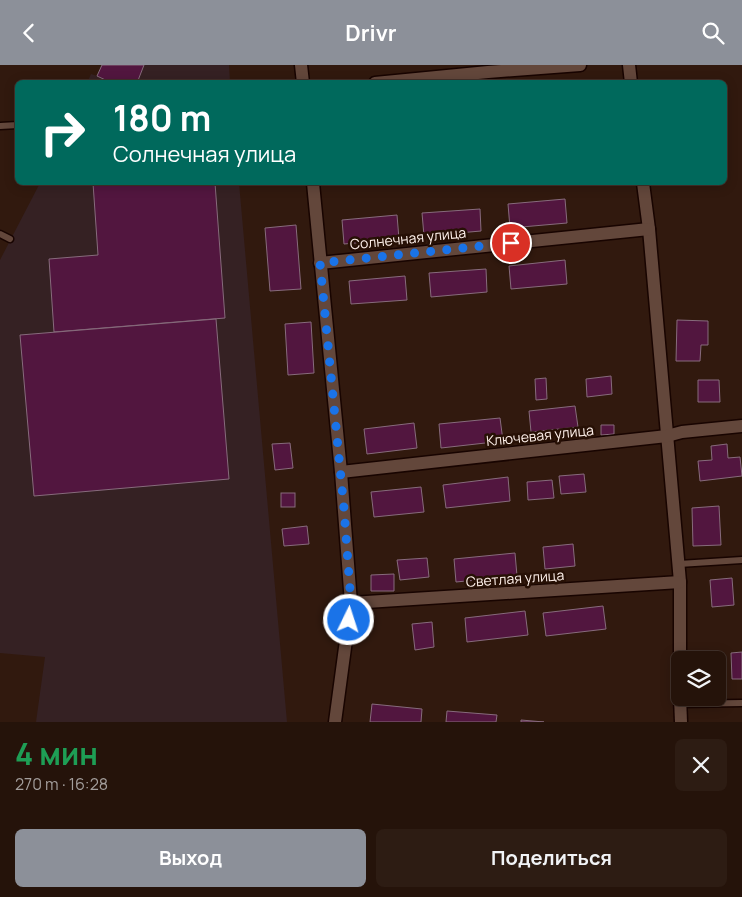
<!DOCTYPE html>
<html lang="ru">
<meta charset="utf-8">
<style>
:root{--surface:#25130a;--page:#2d1c13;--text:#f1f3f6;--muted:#a39e9c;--line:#42322b;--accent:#8c9099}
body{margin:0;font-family:Manrope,sans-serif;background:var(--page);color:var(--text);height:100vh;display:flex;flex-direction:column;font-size:19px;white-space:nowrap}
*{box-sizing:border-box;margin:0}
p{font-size:16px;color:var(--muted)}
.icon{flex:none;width:28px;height:28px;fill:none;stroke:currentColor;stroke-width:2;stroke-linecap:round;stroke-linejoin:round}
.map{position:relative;height:657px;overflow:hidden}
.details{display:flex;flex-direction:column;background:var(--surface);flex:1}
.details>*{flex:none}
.hud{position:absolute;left:15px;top:15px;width:712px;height:105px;border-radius:8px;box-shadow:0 2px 12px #0003,0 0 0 1px var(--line);background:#00695c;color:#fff;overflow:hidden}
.buttons{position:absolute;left:671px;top:586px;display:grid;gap:10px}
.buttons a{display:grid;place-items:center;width:55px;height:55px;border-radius:8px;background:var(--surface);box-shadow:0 2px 12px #0003,0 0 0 1px var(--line);font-size:25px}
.pin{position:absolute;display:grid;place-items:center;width:42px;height:42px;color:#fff;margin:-21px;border:2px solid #fff;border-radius:50%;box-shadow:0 1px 5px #0007}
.me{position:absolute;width:55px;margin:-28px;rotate:4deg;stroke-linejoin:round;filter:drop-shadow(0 0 4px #0008)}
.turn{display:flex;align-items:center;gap:18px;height:105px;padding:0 15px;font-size:22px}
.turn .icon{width:65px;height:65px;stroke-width:2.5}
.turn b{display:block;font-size:35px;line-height:42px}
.round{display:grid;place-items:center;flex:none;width:52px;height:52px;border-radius:8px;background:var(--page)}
.overview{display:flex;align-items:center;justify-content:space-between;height:85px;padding:0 15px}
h1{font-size:30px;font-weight:700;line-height:38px;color:#1e9e55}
.action{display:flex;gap:10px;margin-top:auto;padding:10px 15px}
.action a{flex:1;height:58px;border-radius:8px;background:var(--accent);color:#fff;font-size:20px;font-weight:700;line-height:58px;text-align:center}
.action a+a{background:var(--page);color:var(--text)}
header{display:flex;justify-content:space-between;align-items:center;height:65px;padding:0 15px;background:var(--accent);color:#fff;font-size:22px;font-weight:700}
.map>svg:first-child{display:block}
</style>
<header><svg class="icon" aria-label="back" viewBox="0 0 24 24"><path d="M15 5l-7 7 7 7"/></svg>Drivr<svg class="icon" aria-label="search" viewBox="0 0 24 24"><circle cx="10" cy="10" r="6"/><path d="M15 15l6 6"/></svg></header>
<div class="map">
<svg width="742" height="657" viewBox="0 0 742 657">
<rect width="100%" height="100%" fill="#31190e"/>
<g fill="#352123">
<path d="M102 0H229L230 17 87 18 91 9 97 11Z"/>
<path d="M40 118H239L287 657H36L45 592 0 588V195Z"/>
</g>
<g fill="#52163f" stroke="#876b7c">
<path d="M102 0H144L137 18H112L97 11Z"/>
<path d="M93 118H215L225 253 54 267 49 194 98 190Z"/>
<path d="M565 134 567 158 510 163 508 139Z"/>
<path d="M480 144 481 166 424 171 422 148Z"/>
<path d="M397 150 399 174 344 179 342 155Z"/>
<path d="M296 160 301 224 270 226 265 163Z"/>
<path d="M565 195 567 219 511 224 509 201Z"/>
<path d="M486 204 487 227 431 232 429 208Z"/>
<path d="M405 211 407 235 351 239 349 216Z"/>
<path d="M216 254 229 414 34 431 20 270Z"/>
<path d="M677 255 708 256V280H701L700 296H676Z"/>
<path d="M311 257 314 308 288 310 285 259Z"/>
<path d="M611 311 612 329 587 332 586 314Z"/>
<path d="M546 313 547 334 536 335 535 314Z"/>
<path d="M698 315H719L720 337H698Z"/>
<path d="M575 341 578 362 531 367 529 346Z"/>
<path d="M500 353 503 376 441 383 439 359Z"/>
<path d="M414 358 417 383 367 389 364 364Z"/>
<path d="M601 360H614V369L601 370Z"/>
<path d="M290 378 293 403 275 405 272 379Z"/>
<path d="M727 379 728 393 740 392 742 411 700 416 698 396 712 395 711 381Z"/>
<path d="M584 409 586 427 561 429 559 411Z"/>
<path d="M508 412 510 436 446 443 443 420Z"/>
<path d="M552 415 554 433 528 435 527 417Z"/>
<path d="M421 422 424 447 374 452 371 427Z"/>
<rect x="281" y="428" width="14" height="14"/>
<path d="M719 441 721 480 693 481 692 443Z"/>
<path d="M307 461 309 479 284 481 282 464Z"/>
<path d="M573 479 575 501 545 504 543 482Z"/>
<path d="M515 488 517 511 456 517 454 494Z"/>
<path d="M427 493 429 512 400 515 397 495Z"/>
<path d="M394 509V526H371V510Z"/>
<path d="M732 513 734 540 712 542 710 515Z"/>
<path d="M603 541 606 564 546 571 543 548Z"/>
<path d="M525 546 528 570 467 577 465 553Z"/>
<path d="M432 557 434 582 415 585 412 559Z"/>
<path d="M742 587V614H732L731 588Z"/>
<path d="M372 639 422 644 421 657H370Z"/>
<path d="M447 646 497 650 496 657H446Z"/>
<path d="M521 655 544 657H521Z"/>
</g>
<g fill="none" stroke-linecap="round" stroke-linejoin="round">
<defs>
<g id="service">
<path d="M0 61 18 60"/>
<path d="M0 169 10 174"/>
<path d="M679 499 742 495"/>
<path d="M680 639 742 638"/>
</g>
<g id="minor">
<path d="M301 0 303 18"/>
<path d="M629 0 631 18"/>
<path d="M375 18 488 7 580 0"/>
<path d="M313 118 341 407 351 538 335 657"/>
<path d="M643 118 649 164 680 517V595"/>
<path d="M320 198 649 164"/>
<path d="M341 407 667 371 682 367 742 361"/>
<path d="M351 538 680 517"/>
<path d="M680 632 681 657"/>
</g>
</defs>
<use href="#service" stroke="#180400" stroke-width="9"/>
<use href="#minor" stroke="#180400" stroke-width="15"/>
<use href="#service" stroke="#63473b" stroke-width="6"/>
<use href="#minor" stroke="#63473b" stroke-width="12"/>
</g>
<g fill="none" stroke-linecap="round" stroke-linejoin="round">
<path stroke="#1a73e8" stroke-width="9" stroke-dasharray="0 16.2" d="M349 555 351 538 344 444 320 198 511 178"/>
</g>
<g text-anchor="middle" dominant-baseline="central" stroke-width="5" stroke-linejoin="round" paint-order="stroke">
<g font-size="14" fill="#fdefe9" stroke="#271005">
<text transform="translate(408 173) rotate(-6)">Солнечная улица</text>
<text transform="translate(540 370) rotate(-6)">Ключевая улица</text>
<text transform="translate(515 513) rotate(-4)">Светлая улица</text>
</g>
</g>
</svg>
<div class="buttons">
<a><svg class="icon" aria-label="layers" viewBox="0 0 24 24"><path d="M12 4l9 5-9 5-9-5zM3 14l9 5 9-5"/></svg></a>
</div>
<div class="pin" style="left:511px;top:178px;background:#d93025"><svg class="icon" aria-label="arrive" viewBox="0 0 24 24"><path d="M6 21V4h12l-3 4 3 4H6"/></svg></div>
<svg class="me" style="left:349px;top:555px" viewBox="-20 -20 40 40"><circle r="17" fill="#1a73e8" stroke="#fff" stroke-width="3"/><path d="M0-11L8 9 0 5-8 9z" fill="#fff"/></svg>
<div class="hud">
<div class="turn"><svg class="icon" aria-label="right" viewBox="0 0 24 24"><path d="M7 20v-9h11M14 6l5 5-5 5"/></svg><div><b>180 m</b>Солнечная улица</div></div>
</div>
</div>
<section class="details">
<div class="overview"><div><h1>4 мин</h1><p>270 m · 16:28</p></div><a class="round"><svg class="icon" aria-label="close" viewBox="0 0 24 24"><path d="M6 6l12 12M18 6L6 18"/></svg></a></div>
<div class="action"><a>Выход</a><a>Поделиться</a></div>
</section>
